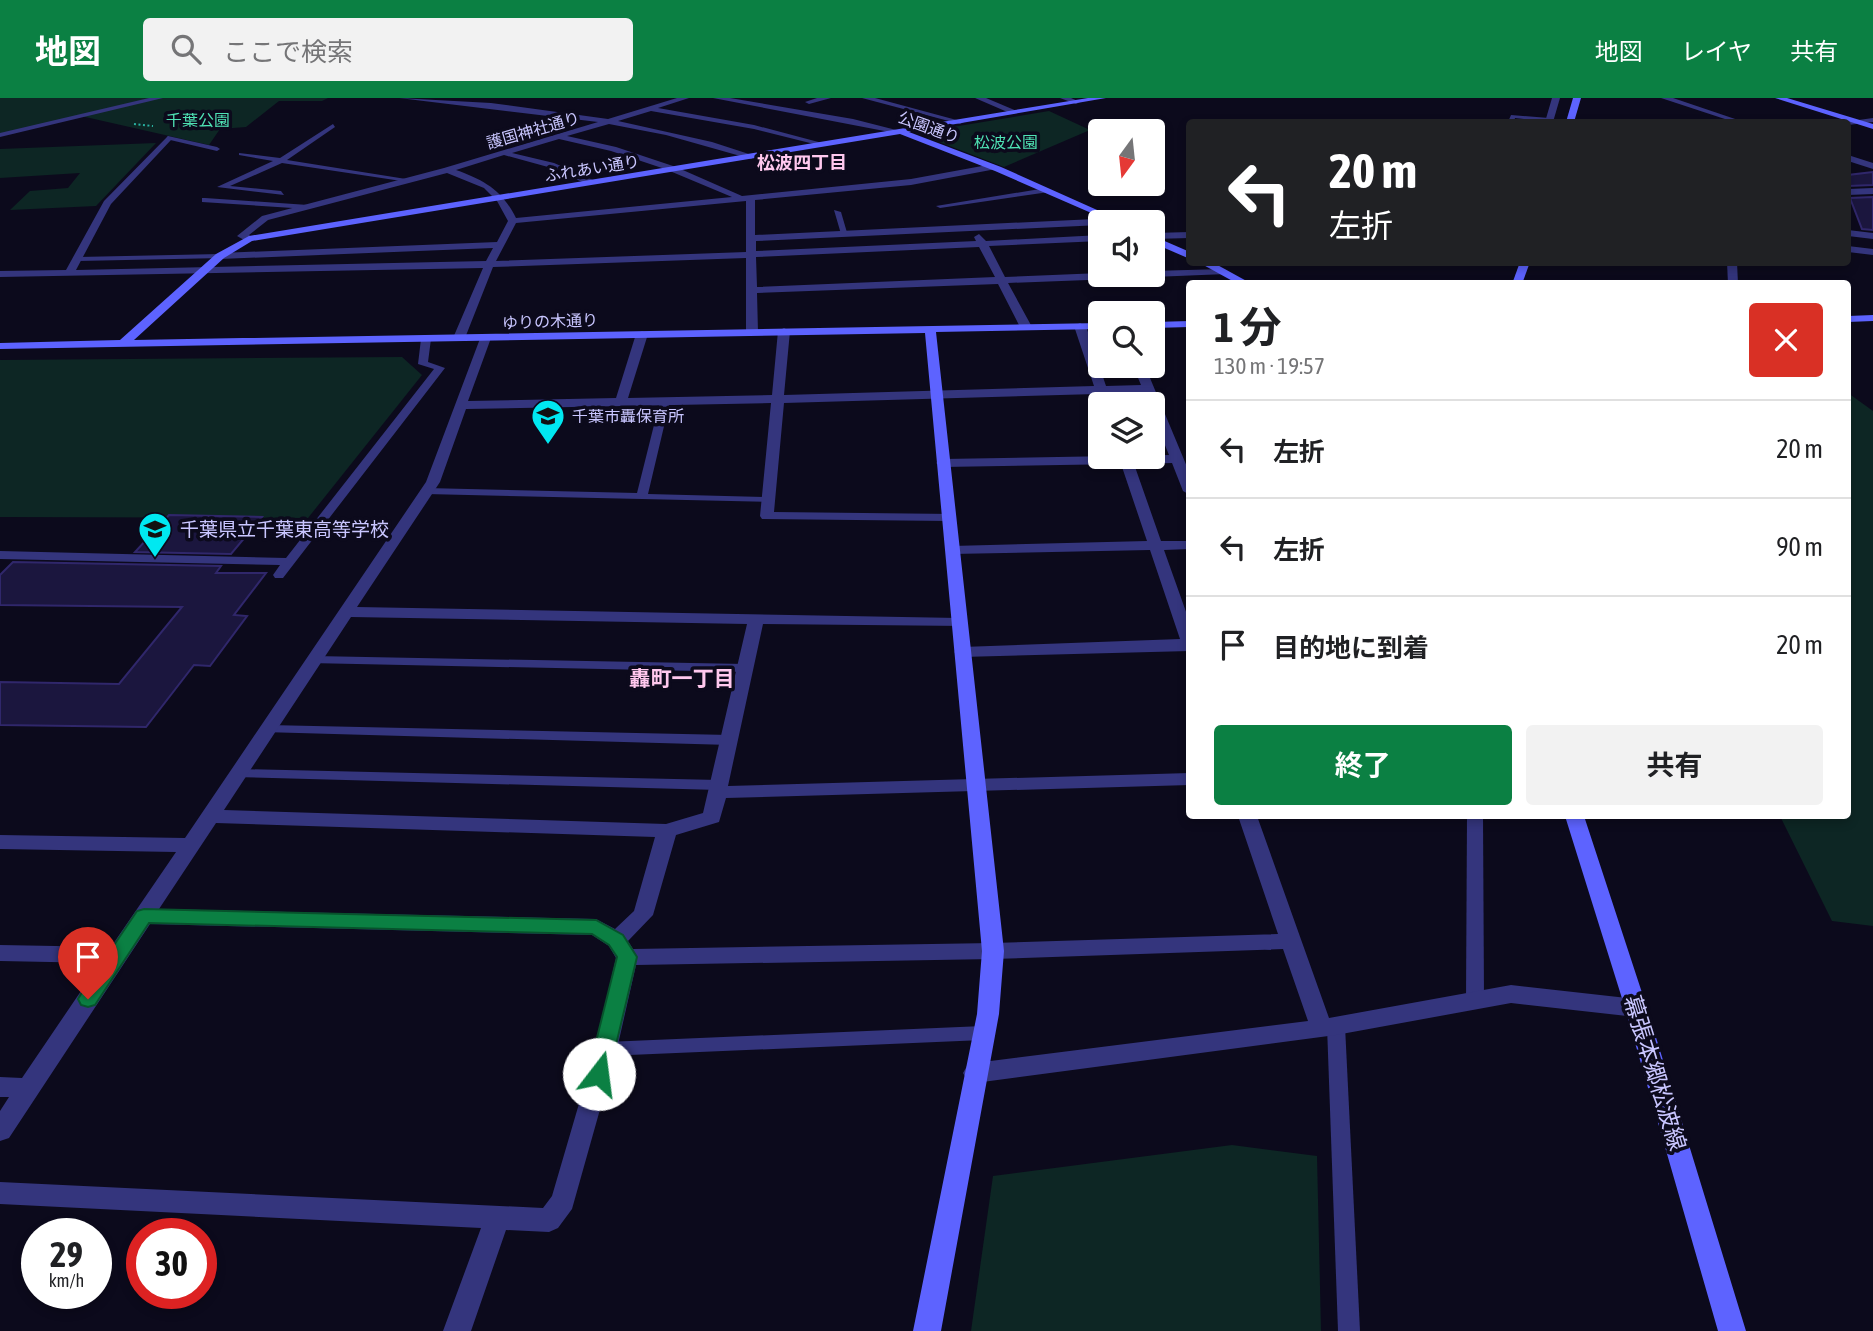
<!DOCTYPE html>
<html lang="ja">
<meta charset="utf-8">
<style>
:root{--surface:#fff;--page:#f2f2f2;--text:#202124;--muted:#757577;--line:#e0e0e0;--accent:#0b8043}
body{margin:0;font-family:"Asap Condensed","Noto Sans JP",sans-serif;background:var(--page);color:var(--text);height:100vh;display:flex;flex-direction:column;font-size:26px;white-space:nowrap}
*{box-sizing:border-box;margin:0}
p{font-size:23px;color:var(--muted)}
.icon{flex:none;width:38px;height:38px;fill:none;stroke:currentColor;stroke-width:2;stroke-linecap:round;stroke-linejoin:round}
.map{position:relative;flex:1;overflow:hidden}
.panel{position:absolute;left:1186px;top:182px;width:665px;height:539px;display:flex;flex-direction:column;background:var(--surface);border-radius:7px;box-shadow:0 4px 10px #0003}
.panel>*{flex:none}
.banner{position:absolute;left:1186px;top:21px;width:665px;height:147px;border-radius:7px;box-shadow:0 4px 10px #0003;background:#202124;color:#fff;overflow:hidden}
.needle{width:46px;rotate:195deg}
.fabs{position:absolute;left:1088px;top:21px;display:grid;gap:14px}
.fabs a{display:grid;place-items:center;width:77px;height:77px;border-radius:7px;background:var(--surface);box-shadow:0 4px 10px #0003;font-size:35px}
.speed{position:absolute;left:21px;top:1120px;display:flex;gap:14px;font-size:35px;font-weight:700;text-align:center}
.speed>*{display:grid;place-content:center;width:91px;height:91px;border-radius:50%;background:var(--surface);box-shadow:0 4px 10px #0003;line-height:1}
.speed small{font-size:18px;font-weight:400}
.speed .limit{border:10px solid #d22;background:#fff;color:#111}
.pin{position:absolute;display:grid;place-items:center;width:60px;height:60px;color:#fff;margin:-72px -30px;border-radius:50% 50% 50% 0;rotate:-45deg;box-shadow:0 0 7px #0007}
.pin .icon{rotate:45deg}
.me{position:absolute;width:77px;margin:-38px;rotate:15deg;stroke-linejoin:round;filter:drop-shadow(0 0 5px #0008)}
.turn{display:flex;align-items:center;gap:24px;height:147px;padding:0 28px;font-size:32px}
.turn .icon{width:91px;height:91px;stroke-width:2.5}
.turn b{display:block;font-size:49px;line-height:60px}
.round{display:grid;place-items:center;flex:none;width:74px;height:74px;border-radius:7px;background:var(--page)}
.overview{display:flex;align-items:center;justify-content:space-between;height:119px;padding:0 28px}
h1{font-size:42px;font-weight:700;line-height:52px}
.button{display:flex;gap:14px;margin-top:auto;padding:14px 28px}
.button a{flex:1;height:80px;border-radius:7px;background:var(--accent);color:#fff;font-size:28px;font-weight:700;line-height:80px;text-align:center}
.button a+a{background:var(--page);color:var(--text)}
ul{padding:0;list-style:none}
li{display:flex;align-items:center;gap:21px;height:98px;padding:0 28px;border-top:2px solid var(--line)}
li div{flex:1}
li b{display:block;font-size:26px}
li em{font-style:normal}
header{display:flex;align-items:center;gap:42px;box-sizing:border-box;height:98px;padding:0 35px;background:var(--accent);color:#fff}
header strong{font-size:33px}
nav{display:flex;gap:38px;margin-inline-start:auto;font-size:24px}
.search{width:490px;height:63px;background:var(--page);display:flex;align-items:center;gap:18px;box-sizing:border-box;padding:0 24px;border-radius:7px;color:var(--muted);font-size:26px}
.map>svg:first-child{display:block}
</style>
<header>
<strong>地図</strong>
<div class="search"><svg class="icon" aria-label="search" viewBox="0 0 24 24"><circle cx="10" cy="10" r="6"/><path d="M15 15l6 6"/></svg>ここで検索</div>
<nav><a>地図</a><a>レイヤ</a><a>共有</a></nav>
</header>
<div class="map">
<svg width="1873" height="1233" viewBox="0 0 1873 1233">
<rect width="100%" height="100%" fill="#0c0a1c"/>
<g fill="#0d2624">
<path d="M0 0H328L322 3H279L246 29 220 31 209 47 81 18 0 36Z"/>
<path d="M1049 13 1090 32 1004 69 916 35Z"/>
<path d="M156 45 96 108 10 112 30 93 68 90 80 75 0 80V51Z"/>
<path d="M402 259 422 277 308 420 0 419V262Z"/>
<path d="M1848 295 1873 313V828L1832 823 1780 718H1848Z"/>
<path d="M1232 1047 1317 1058 1321 1233H971L993 1078Z"/>
</g>
<g fill="#1b163e" stroke="#30276b" stroke-width="2">
<path d="M1873 74V87L1848 88V77Z"/>
<path d="M1873 99V132L1862 131 1850 100Z"/>
<path d="M169 417 262 419 231 456 135 454Z"/>
<path d="M13 464 221 468 216 475H266L234 517 247 518 210 568 194 567 146 629 0 627V584L119 586 182 509 0 507V477Z"/>
</g>
<g fill="none" stroke-linecap="round" stroke-linejoin="round">
<path stroke="#28b0a0" stroke-width="2" stroke-dasharray="2 2.5" stroke-linecap="butt" d="M134 26 153 28"/>
<g fill="#34357d" fill-rule="evenodd">
<path d="M1511 17 1549 20 1552 22 1549 24 1515 20 1514 24H1508Z"/>
<path d="M333 26 335 29 287 62 406 81 408 84 282 65 230 88 281 93 284 97 217 89 273 63 239 57V55L280 60Z"/>
<path d="M168 38 217 49 220 51 217 53 166 41Z"/>
<path d="M1046 90 1049 94 940 110 936 108Z"/>
<path d="M205 100 308 107 312 109 308 111 202 104V100Z"/>
<path d="M834 112 841 114 848 138 841 136Z"/>
<path d="M220 156H223V160L78 163 74 161 78 159Z"/>
<path d="M426 238 431 241 428 264 445 270 283 480H275L273 477 280 467 0 461V453L286 460 434 271 418 266 421 241Z"/>
<path d="M665 300 670 303 648 396 767 399 773 402 771 404 426 396 420 393 426 390 637 395 660 303Z"/>
<path d="M314 558 745 566 752 570 745 574 309 565 307 562Z"/>
<path d="M268 627 730 637 737 642 730 647 263 634 261 631 263 628Z"/>
<path d="M238 671 719 682 726 687 719 692 233 679 231 676Z"/>
<path d="M1467 718H1483L1484 900 1481 905 1475 907 1469 905 1466 900Z"/>
<path d="M1336 921 1342 923 1345 928 1360 1233H1338L1327 928 1330 923Z"/>
<path d="M983 928 989 930 992 935 989 940 983 942 606 958 600 956 597 951 600 946 606 944Z"/>
</g>
<g fill="#34357d" fill-rule="evenodd">
<path d="M149 0H163L0 39V35Z"/>
<path d="M399 0 491 5 608 21 677 0H689L658 10 754 27 826 46 822 48 754 31 651 13 618 23 712 44 755 58 751 61 666 37 609 26 567 38 616 49 676 69 742 98 911 81 993 66 996 71 911 87 755 102V137L1116 120 1121 123 1101 124V127L756 143V153L976 143 974 139 979 136 986 143 1101 137V143L989 148 1005 179 1101 175 1145 177 1140 180 1008 185 1032 229 1026 232 1020 229 998 186 757 195 758 234 752 237 746 234V160L493 169 465 240 459 243 453 240 483 170 0 179V173L66 172 104 103 168 38 171 42 111 106 76 172 486 163 493 150 220 161 215 158 220 155 497 144 508 123 497 103 484 90 447 75 268 122 249 137 254 141 252 143H246L237 138 262 118 444 70 598 24ZM559 41 611 53 665 71 732 99 516 120C502 92 484 82 456 72L504 57 548 69 587 86H593V82L554 65 512 55ZM746 103V154L496 163 516 125ZM979 149 995 179 757 189 756 159Z"/>
<path d="M713 0H730L853 21 904 34 900 36Z"/>
<path d="M817 0H831L809 6 805 4Z"/>
<path d="M862 0H875L964 24 960 26Z"/>
<path d="M975 0H986L1019 14 1012 16Z"/>
<path d="M1060 0H1071L1080 4 1076 6Z"/>
<path d="M1552 0H1560L1553 24H1545Z"/>
<path d="M1661 0H1673L1744 24H1734Z"/>
<path d="M1873 20V24L1848 27V24H1844Z"/>
<path d="M1848 57 1873 65V71L1848 63Z"/>
<path d="M1873 90V96L1848 97V91Z"/>
<path d="M1848 132 1873 135V141L1848 138Z"/>
<path d="M1190 134V140L1153 141V135Z"/>
<path d="M1848 148 1873 151V157L1848 154Z"/>
<path d="M1727 164H1737L1738 186H1728Z"/>
<path d="M1222 171 1226 172V176L1153 179 1148 177H1153V173Z"/>
<path d="M1080 225 1086 228 1106 288 1141 287 1133 268H1145L1190 376V397L1183 393 1172 365 1134 366 1161 443H1190V451L1164 452 1190 525V553L962 559 954 554 962 549 1180 541 1150 452 952 456 945 452 952 448 1147 443 1121 366 943 369 936 365 943 361 1169 357 1153 318V306H1148L1144 295H1109L1112 306 1101 307 1096 296 784 305 774 414 954 416 956 419 949 423 762 421 760 418 771 305 466 311 440 384 357 509 959 520 967 525 965 528 763 526 728 688 1190 675V687L726 700 719 724 676 737 653 817 628 843 633 851 993 845 1278 836 1238 718H1257L1329 920 1511 887 1636 901 1644 904 1647 910 1644 916 1636 919 1511 905 1336 937 975 985 967 982 963 975 967 968 975 965 1308 923 1283 851 993 861 636 867 617 951 572 1111 558 1130 549 1134 506 1132 471 1233H443L481 1130 0 1106V1084L543 1110 552 1098 595 951 616 860 609 848 592 837 150 826 9 1040 0 1043V1013L9 999H0V979L22 980 100 865 0 863V847L111 849 176 754 0 751V737L185 740 426 384 481 238 491 240 468 303 616 300 636 236 642 233 648 236 628 300 772 297 778 233 784 230 790 233 784 297 1094 288 1074 228ZM351 519 747 526 703 715 666 726 224 712ZM216 725 655 739 634 813 615 831 596 821 159 811Z"/>
</g>
<g fill="#5d63ff" fill-rule="evenodd">
<path d="M1088 0H1106L909 34 1001 69 1124 124H1112L995 73 900 36 252 143 224 160 134 242 1101 225V231L936 234 1004 853 999 916 941 1233H913L977 916 982 853 925 235 0 251V245L120 242 216 156 249 138Z"/>
<path d="M1573 0H1581L1574 24H1566Z"/>
<path d="M1775 0H1787L1873 26V31Z"/>
<path d="M1153 138 1190 154V161L1153 145Z"/>
<path d="M1198 164H1212L1252 186H1238Z"/>
<path d="M1520 164H1530L1522 186H1512Z"/>
<path d="M1873 217V223L1848 224V218Z"/>
<path d="M1190 223V229L1153 230V224Z"/>
<path d="M1565 718H1584L1647 910 1746 1233H1718L1625 910Z"/>
</g>
</g>
<path fill="#0b8043" stroke="#07532c" stroke-width="2" d="M144 811 596 822 623 837 637 859 609 976 606 983 599 985 591 983 588 976 617 859 609 847 592 836 149 825 95 907 88 909 81 907 78 901 81 896 137 813Z"/>
<defs>
<symbol id="school-pin" viewBox="-11 -11 22 30"><path d="M0 17L-7.5 6A9.5 9.5 0 1 1 7.5 6Z" fill="#00e8f1" stroke="#0c0a1c"/><path d="M0-5L7-2L0 1L-7-2ZM-4 1L0 2.5L4 1V4Q0 6-4 4Z" fill="#111"/></symbol>
</defs>
<g fill-rule="evenodd">
<use href="#school-pin" x="529" y="299" width="38" height="52"/>
<use href="#school-pin" x="136" y="412" width="38" height="52"/>
</g>
<g text-anchor="middle" dominant-baseline="central" stroke-width="7" stroke-linejoin="round" paint-order="stroke">
<g font-size="16" fill="#4fe2b4" stroke="#0c0a1c">
<text x="198" y="22">千葉公園</text>
<text x="1006" y="44">松波公園</text>
</g>
<g font-size="16" fill="#c9c6ff" stroke="#0c0a1c">
<text transform="translate(929 29) rotate(20)">公園通り</text>
<text transform="translate(533 32) rotate(-16)">護国神社通り</text>
<text transform="translate(592 70) rotate(-9)">ふれあい通り</text>
<text transform="translate(550 223) rotate(-2)">ゆりの木通り</text>
</g>
<g font-size="16" fill="#c9c6ff" stroke="#0c0a1c" text-anchor="start">
<text x="572" y="318">千葉市轟保育所</text>
</g>
<g font-size="18" font-weight="bold" fill="#ffc8ee" stroke="#0c0a1c">
<text x="802" y="64">松波四丁目</text>
</g>
<g font-size="19" fill="#c9c6ff" stroke="#0c0a1c" text-anchor="start">
<text x="180" y="431">千葉県立千葉東高等学校</text>
</g>
<g font-size="21" font-weight="bold" fill="#ffc8ee" stroke="#0c0a1c">
<text x="682" y="580">轟町一丁目</text>
</g>
<g font-size="23" fill="#c9c6ff" stroke="#0c0a1c">
<text transform="translate(1655 975) rotate(73)">幕張本郷松波線</text>
</g>
</g>
</svg>
<div class="fabs">
<a><svg class="needle" viewBox="-14 -14 28 28"><path d="M0-13l5 13h-10z" fill="#e53935"/><path d="M0 13l5-13h-10z" fill="#757577"/></svg></a>
<a><svg class="icon" aria-label="sound" viewBox="0 0 24 24"><path d="M4 9h4l5-4v14l-5-4H4zM17 9q2 3 0 6"/></svg></a>
<a><svg class="icon" aria-label="search" viewBox="0 0 24 24"><circle cx="10" cy="10" r="6"/><path d="M15 15l6 6"/></svg></a>
<a><svg class="icon" aria-label="layers" viewBox="0 0 24 24"><path d="M12 4l9 5-9 5-9-5zM3 14l9 5 9-5"/></svg></a>
</div>
<div class="speed"><div>29<small>km/h</small></div><div class="limit">30</div></div>
<div class="pin" style="left:88px;top:901px;background:#d93025"><svg class="icon" aria-label="arrive" viewBox="0 0 24 24"><path d="M6 21V4h12l-3 4 3 4H6"/></svg></div>
<svg class="me" style="left:599px;top:976px" viewBox="-20 -20 40 40"><circle r="19" fill="#fff"/><path d="M0-13L10 11 0 6-10 11z" fill="#0b8043"/></svg>
<div class="banner">
<div class="turn"><svg class="icon" aria-label="left" viewBox="0 0 24 24"><path d="M17 20v-9H6M10 6l-5 5 5 5"/></svg><div><b>20 m</b>左折</div></div>
</div>
<section class="panel">
<div class="overview"><div><h1>1 分</h1><p>130 m · 19:57</p></div><a class="round" style="background:#d93025;color:#fff"><svg class="icon" aria-label="close" viewBox="0 0 24 24"><path d="M6 6l12 12M18 6L6 18"/></svg></a></div>
<ul>
<li><svg class="icon" aria-label="left" viewBox="0 0 24 24"><path d="M17 20v-9H6M10 6l-5 5 5 5"/></svg><div><b>左折</b></div><em>20 m</em></li>
<li><svg class="icon" aria-label="left" viewBox="0 0 24 24"><path d="M17 20v-9H6M10 6l-5 5 5 5"/></svg><div><b>左折</b></div><em>90 m</em></li>
<li><svg class="icon" aria-label="arrive" viewBox="0 0 24 24"><path d="M6 21V4h12l-3 4 3 4H6"/></svg><div><b>目的地に到着</b></div><em>20 m</em></li>
</ul>
<div class="button"><a>終了</a><a>共有</a></div>
</section>
</div>
